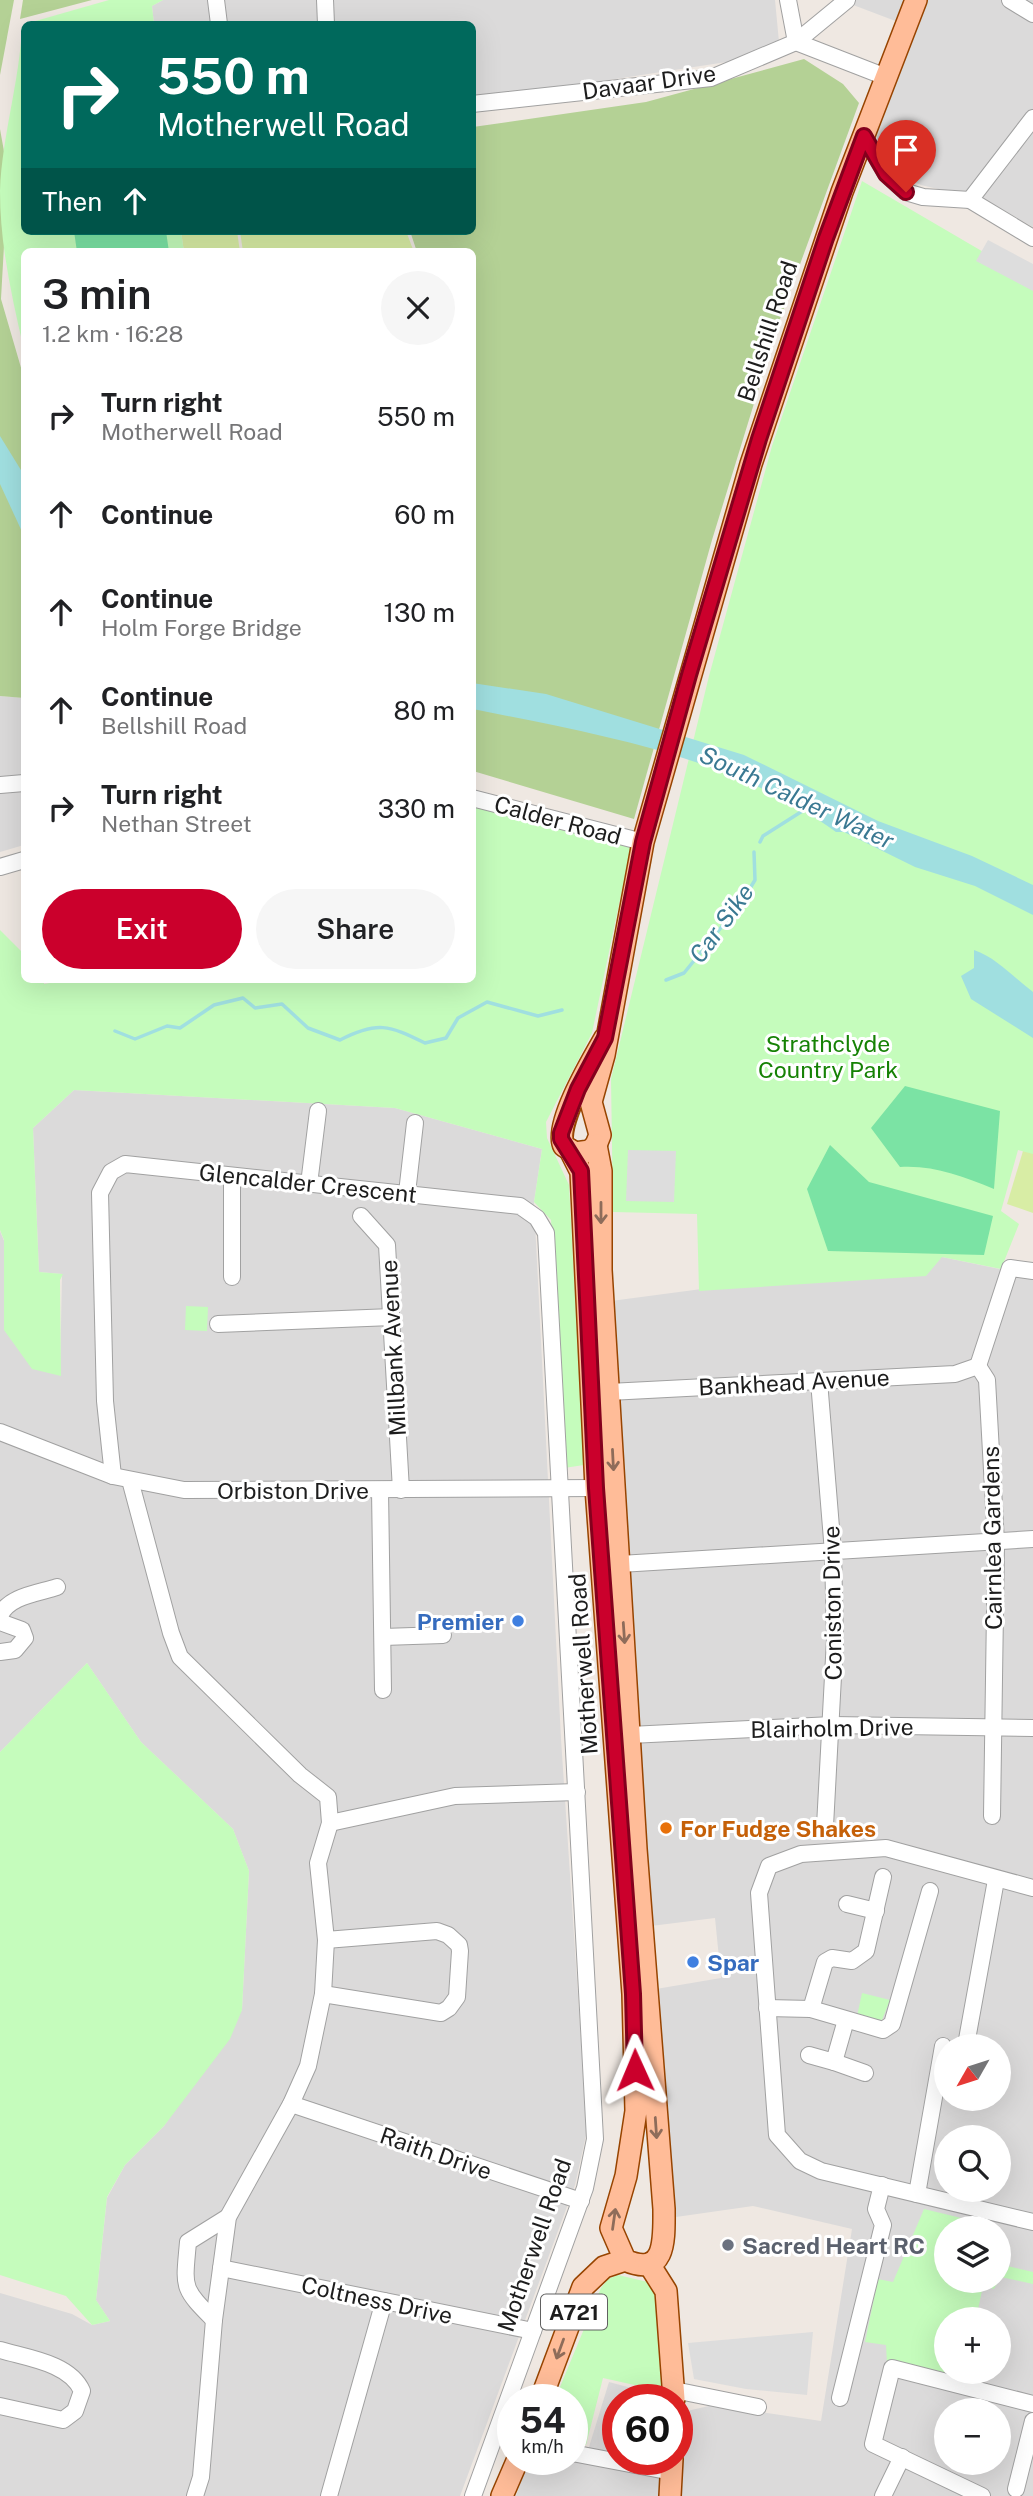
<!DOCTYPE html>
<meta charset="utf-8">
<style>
:root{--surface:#fff;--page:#f6f6f6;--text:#202124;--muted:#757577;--accent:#cb002c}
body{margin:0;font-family:"Public Sans",sans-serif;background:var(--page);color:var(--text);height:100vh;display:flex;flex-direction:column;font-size:26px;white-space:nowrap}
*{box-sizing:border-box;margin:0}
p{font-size:23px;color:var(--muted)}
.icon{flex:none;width:38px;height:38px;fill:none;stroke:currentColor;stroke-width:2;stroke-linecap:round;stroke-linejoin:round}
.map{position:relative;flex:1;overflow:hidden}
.side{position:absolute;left:21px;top:248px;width:455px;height:735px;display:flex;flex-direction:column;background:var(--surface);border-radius:10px;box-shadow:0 7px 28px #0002}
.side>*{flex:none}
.top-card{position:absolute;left:21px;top:21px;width:455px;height:214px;border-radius:10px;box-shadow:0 7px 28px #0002;background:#00695c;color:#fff;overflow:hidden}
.needle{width:46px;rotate:231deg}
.tools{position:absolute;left:934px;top:2034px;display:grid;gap:14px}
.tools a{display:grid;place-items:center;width:77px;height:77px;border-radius:50%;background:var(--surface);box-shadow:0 7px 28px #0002;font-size:35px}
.speed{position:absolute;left:497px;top:2384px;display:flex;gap:14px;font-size:35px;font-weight:700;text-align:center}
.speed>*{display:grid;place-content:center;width:91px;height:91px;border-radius:50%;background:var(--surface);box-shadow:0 7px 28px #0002;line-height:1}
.speed small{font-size:18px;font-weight:400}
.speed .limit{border:10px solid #d22;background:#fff;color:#111}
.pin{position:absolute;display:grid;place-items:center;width:60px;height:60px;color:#fff;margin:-72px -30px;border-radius:50% 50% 50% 0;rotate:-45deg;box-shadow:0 0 7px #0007}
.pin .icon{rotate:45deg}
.me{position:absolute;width:77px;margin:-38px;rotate:359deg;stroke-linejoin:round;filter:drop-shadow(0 0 5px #0008)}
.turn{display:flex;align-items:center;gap:24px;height:147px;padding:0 21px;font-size:32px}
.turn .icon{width:91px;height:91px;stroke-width:2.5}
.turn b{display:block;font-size:49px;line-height:60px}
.then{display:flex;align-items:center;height:66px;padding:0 21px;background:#0003;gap:14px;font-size:26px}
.round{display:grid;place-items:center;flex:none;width:74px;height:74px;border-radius:37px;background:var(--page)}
.overview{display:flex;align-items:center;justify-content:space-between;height:119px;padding:0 21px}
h1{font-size:42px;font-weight:600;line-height:52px}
.button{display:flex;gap:14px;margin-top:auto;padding:14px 21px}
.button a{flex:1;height:80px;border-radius:42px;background:var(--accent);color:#fff;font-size:28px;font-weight:600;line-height:80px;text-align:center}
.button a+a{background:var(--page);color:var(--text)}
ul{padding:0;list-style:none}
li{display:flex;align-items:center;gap:21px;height:98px;padding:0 21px}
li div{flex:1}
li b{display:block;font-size:26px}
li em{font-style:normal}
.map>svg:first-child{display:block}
</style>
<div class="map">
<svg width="1033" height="2496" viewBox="0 0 1033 2496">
<rect width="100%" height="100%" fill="#efe8e2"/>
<g fill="#dbdada" fill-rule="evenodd">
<path d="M163 0H775L779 42 733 61 473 101 472 24H154L152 6Z"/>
<path d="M840 0H1033V227L985 200 921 185 893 172 875 134 914 28Z"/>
<path d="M0 696 24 698V845L0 852Z"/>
<path d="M74 1090 395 1108 542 1149 534 1202 561 1739 587 2131 575 2185 460 2496H0V2293L72 2314 92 2325 110 2321 96 2300 107 2198 125 2165 164 2126 242 2010 249 1871 233 1829 141 1742 87 1663 0 1752V1231L60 1376 62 1274 39 1272 33 1128Z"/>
<path d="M942 1257 1033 1276V2496H679L687 2411 713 2405 821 2421 852 2229 753 2206 676 2217 656 1989 721 1978 715 1918 651 1926 611 1301ZM947 2046H999V2098H947ZM947 2137H999V2189H947ZM947 2228H999V2280H947ZM947 2319H999V2371H947ZM947 2410H999V2462H947Z"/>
<path d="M609 2382 665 2397 618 2399V2459H662L661 2496H516L529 2459H572V2446L589 2447Z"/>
</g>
<g fill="#d8eda5">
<path d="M181 231H237L240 252H184Z"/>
<path d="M240 231H406L414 252H243Z"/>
<path d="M1023 1151 1033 1152V1213L1007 1204Z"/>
</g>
<g fill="#b4d195">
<path d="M0 0H14L0 75Z"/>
<path d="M23 0H92L20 19Z"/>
<path d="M804 59 843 84 859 103 780 319 712 540 634 819 473 771 472 252H417L410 231H472L473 127 646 102Z"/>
<path d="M0 129 8 174 1 299 24 378V698L0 696Z"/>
</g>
<g fill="#c5fcbc">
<path d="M109 0H163L152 6 154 24H25Z"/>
<path d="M22 25 24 231H181L184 252H24V350C12 297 0 246 0 191 2 135 20 81 22 25Z"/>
<path d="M862 181 1033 281V1154L1018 1150 1001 1211 1019 1224 1001 1269 942 1257 926 1276 699 1291 697 1214 613 1212 611 1079 709 676 772 446Z"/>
<path d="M473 805 631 847 592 1033 546 1122 547 1138 569 1185 584 1465 564 1468 551 1220 534 1202 542 1149 395 1108 74 1090 33 1128 39 1272 63 1274 60 1280 61 1376 32 1369 4 1330V1240L0 1230V930L24 954V980H44V984L67 980H472Z"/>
<path d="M186 1306 208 1307 207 1331 185 1330Z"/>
<path d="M87 1663 141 1742 233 1829 249 1871 242 2010 230 2039 164 2126 125 2165 107 2197 96 2300 110 2321 92 2325 66 2296 0 2275V1752Z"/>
<path d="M862 1993 890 2000 882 2020 857 2016Z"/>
<path d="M924 2209 986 2224 985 2228H947V2280H999L994 2289 983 2286 976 2319H947V2371H965L963 2379 887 2364 886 2345 865 2342 878 2279 893 2282Z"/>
<path d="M999 2264 1033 2272V2284L1001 2277 999 2280Z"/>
<path d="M618 2275 652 2283 657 2291 666 2392 603 2378 586 2445 572 2442V2399H555L601 2288 608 2279Z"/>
</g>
<g fill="#7be3a4">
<path d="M74 231H166L169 252H77Z"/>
<path d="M905 1086 1000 1111 994 1189C962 1176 934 1165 900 1167L871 1128Z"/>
<path d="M830 1145 869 1182 993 1216 984 1255 828 1251 807 1189Z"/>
</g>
<g fill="#ddd">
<path d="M988 240 1033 264V291L976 261Z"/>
<path d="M628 1150 676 1151 674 1202 626 1201Z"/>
<path d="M813 2332 807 2395 746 2389 694 2379 688 2343Z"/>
</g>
<g fill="#a0dfe0">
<path d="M0 436 24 475V536L0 484Z"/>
<path d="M472 683 546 694 744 755 878 821 972 856 1033 885V915L975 886 915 867 844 832H836C732 756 596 734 473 709Z"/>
<path d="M974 950C997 958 1013 977 1033 992V1038L971 999 961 976 974 968Z"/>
</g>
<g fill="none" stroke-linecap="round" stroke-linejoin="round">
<g stroke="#a0dfe0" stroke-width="3.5">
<path d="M760 842 763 836 804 810"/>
<path d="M666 980 684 973 741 903 755 880 754 852"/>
<path d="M115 1031 135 1039 167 1026 180 1028 214 1005 243 998 255 1008 282 1004 308 1028 340 1040C377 1021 389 1025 425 1043L446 1038 458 1018 487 1002 538 1016 562 1010"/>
</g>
<defs>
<g id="minor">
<path d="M216 0 219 24"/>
<path d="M325 0 326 24"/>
<path d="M788 0 796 42 886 77"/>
<path d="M1010 0 1033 14"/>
<path d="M472 104 711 78 796 42 847 0"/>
<path d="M864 136 886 174 906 192 923 197 970 200 1033 238"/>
<path d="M970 200 1033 118"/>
<path d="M0 785 24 783"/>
<path d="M472 798 643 842"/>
<path d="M0 867 24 860"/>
<path d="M309 1184 318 1111"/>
<path d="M407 1193 415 1123"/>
<path d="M361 1216 387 1245 401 1490"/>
<path d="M232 1277V1176"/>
<path d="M218 1324 392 1317"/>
<path d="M978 1366 987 1380 996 1542 992 1816"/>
<path d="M978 1366 1010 1268 1033 1271"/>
<path d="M819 1381 833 1552 835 1639 825 1826"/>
<path d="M609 1392 955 1374 978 1366"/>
<path d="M0 1432 113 1476 184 1490 596 1488"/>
<path d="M113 1476 105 1401 100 1193 111 1172 125 1164 520 1206 537 1218 546 1233 595 2139 585 2188 473 2496"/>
<path d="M130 1480 171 1633 180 1657 300 1775 328 1797 330 1823 318 1863 326 1940 323 1994 308 2066 291 2104 228 2217 214 2320 201 2477 195 2496"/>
<path d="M380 1490 383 1690"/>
<path d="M620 1564 1033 1539"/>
<path d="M0 1616C8 1596 39 1593 57 1587"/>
<path d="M0 1622 22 1630 25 1638 15 1650 0 1652"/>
<path d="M383 1637 443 1635"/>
<path d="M630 1735 832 1725 1033 1728"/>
<path d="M330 1823 455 1796 577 1792"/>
<path d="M1033 1888 886 1848 801 1854 769 1866 759 1893 777 2135 800 2161 821 2171 1033 2222"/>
<path d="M847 1904 876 1911"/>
<path d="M323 1994 441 2013 449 2008 457 1997 460 1951 459 1945 448 1935 437 1931 326 1940"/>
<path d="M767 2008 811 2009 883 2030 892 2024 930 1891"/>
<path d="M811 2009 825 1962 832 1958 852 1961 866 1951 883 1877"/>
<path d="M966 2045 996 1880"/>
<path d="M809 2055 834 2062 846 2020"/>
<path d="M834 2062 865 2073"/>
<path d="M291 2104 581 2201"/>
<path d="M917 2194 943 2046"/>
<path d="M221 2268 533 2331"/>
<path d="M214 2320C181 2287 184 2288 188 2242L228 2217"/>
<path d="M0 2350C27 2358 70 2363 82 2391L75 2411 63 2420 0 2406"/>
<path d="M674 2390 758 2407"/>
<path d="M840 2398 883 2225 876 2209 882 2185"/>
<path d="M572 2453 672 2472"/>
<path d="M1016 2489 1033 2421"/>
<path d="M329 2496 384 2301"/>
<path d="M883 2496 902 2457"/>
<path d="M982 2496 873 2444 892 2368 1033 2404"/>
</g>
<g id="major">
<path d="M605 1038C593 1059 553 1126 564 1146L575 1153 590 1151 596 1145 600 1135 591 1102 604 1055 643 842 751 464 842 192 916 0"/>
<path d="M570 1150 581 1172 596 1488 633 1994 636 2111 626 2176 611 2228 625 2260C667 2279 664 2237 664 2209L636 1849 601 1270V1171L596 1145"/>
<path d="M649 2264 666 2291 674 2399"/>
<path d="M541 2399 583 2287 604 2267 625 2260"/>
<path d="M502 2496 518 2459"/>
<path d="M670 2496 672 2459"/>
</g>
</defs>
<use href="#minor" stroke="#a1a1a1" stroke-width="18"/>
<use href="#major" stroke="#974400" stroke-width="24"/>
<use href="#minor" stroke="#fff" stroke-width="16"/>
<use href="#major" stroke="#ffbc98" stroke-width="21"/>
</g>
<defs><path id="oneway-shaft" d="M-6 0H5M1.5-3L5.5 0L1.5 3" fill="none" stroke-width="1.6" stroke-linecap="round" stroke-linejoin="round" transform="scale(1.75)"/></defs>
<g stroke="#8e6c5a">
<use href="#oneway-shaft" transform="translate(601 1213) rotate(90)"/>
<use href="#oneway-shaft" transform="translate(613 1460) rotate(87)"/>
<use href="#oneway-shaft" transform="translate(624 1633) rotate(86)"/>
<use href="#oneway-shaft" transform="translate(656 2128) rotate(86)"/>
<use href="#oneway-shaft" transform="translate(614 2219) rotate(-82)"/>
<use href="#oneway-shaft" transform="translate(560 2349) rotate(110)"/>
</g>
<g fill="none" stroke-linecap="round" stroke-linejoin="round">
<defs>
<path id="route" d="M635 2070 633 1994 596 1488 581 1171 561 1139V1133L578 1089 605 1038 643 842 689 675 759 439 826 238 864 136 886 174 906 192"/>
</defs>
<use href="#route" stroke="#84001d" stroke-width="18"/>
<use href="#route" stroke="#cb002c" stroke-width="12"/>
</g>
<g fill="#3f7fe0" stroke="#fff" stroke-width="2.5">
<circle cx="518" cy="1621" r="7"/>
<circle cx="693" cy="1962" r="7"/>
</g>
<circle fill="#e8710a" stroke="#fff" stroke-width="2.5" cx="666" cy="1828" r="7"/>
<circle fill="#6b7280" stroke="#fff" stroke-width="2.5" cx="728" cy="2245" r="7"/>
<g text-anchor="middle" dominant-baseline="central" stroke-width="6" stroke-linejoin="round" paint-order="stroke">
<rect fill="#fff" stroke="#616161" stroke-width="2" x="541" y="2294.5" width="66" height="35" rx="5"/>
<g font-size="21" font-weight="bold" fill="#1d1d1d">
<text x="574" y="2312">A721</text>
</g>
<g font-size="23" fill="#1d1d1d" stroke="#fff">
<text transform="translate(649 82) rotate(-8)">Davaar Drive</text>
<text transform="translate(767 331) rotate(-72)">Bellshill Road</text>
<text transform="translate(558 820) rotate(15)">Calder Road</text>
<text transform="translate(308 1183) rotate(6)">Glencalder Crescent</text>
<text transform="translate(393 1348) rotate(-93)">Millbank Avenue</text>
<text transform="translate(794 1382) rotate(-3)">Bankhead Avenue</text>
<text x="293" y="1490">Orbiston Drive</text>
<text transform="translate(992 1538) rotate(-91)">Cairnlea Gardens</text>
<text transform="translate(832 1603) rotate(-91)">Coniston Drive</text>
<text transform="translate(583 1664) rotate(-94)">Motherwell Road</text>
<text transform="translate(832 1728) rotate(-1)">Blairholm Drive</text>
<text transform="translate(436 2153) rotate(19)">Raith Drive</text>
<text transform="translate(534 2245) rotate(-71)">Motherwell Road</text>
<text transform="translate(377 2300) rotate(12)">Coltness Drive</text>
</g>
<g font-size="23" fill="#168205" stroke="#fff">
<text x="828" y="1043">Strathclyde<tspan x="828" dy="26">Country Park</tspan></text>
</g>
<g font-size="23" font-weight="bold" fill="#366cbe" stroke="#fff" text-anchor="end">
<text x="504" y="1621">Premier</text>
<text x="707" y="1962" text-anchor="start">Spar</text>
</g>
<g font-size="23" font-weight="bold" fill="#c56008" stroke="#fff" text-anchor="start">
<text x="680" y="1828">For Fudge Shakes</text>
</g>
<g font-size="23" font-weight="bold" fill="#5b616d" stroke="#fff" text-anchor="start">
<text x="742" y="2245">Sacred Heart RC</text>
</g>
<g font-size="24" font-style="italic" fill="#3a7992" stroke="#fff">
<text transform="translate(797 797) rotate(25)">South Calder Water</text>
<text transform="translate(721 923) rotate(-54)">Car Sike</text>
</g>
</g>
</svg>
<div class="tools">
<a><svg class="needle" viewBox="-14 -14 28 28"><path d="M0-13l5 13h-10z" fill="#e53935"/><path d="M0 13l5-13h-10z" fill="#757577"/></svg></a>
<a><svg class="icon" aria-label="search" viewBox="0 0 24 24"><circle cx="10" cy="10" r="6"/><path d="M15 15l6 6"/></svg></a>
<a><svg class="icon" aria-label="layers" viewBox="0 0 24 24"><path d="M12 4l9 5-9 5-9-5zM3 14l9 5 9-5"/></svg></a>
<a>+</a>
<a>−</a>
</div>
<div class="speed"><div>54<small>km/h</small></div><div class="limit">60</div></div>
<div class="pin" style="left:906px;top:192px;background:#d93025"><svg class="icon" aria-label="arrive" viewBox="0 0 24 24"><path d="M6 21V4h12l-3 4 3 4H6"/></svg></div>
<svg class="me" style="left:635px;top:2070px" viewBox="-20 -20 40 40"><path d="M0-17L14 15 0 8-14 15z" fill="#cb002c" stroke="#fff" stroke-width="4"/></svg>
<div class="top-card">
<div class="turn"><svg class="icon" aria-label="right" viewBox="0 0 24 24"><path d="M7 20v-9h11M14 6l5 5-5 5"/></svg><div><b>550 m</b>Motherwell Road</div></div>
<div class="then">Then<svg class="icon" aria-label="ahead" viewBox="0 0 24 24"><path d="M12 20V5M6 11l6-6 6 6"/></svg></div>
</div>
<section class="side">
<div class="overview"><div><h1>3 min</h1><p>1.2 km · 16:28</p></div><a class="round"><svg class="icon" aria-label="close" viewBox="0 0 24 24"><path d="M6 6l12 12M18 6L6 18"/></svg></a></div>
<ul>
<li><svg class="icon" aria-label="right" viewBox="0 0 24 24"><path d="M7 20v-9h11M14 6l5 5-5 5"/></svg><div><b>Turn right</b><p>Motherwell Road</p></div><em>550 m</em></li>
<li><svg class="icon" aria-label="ahead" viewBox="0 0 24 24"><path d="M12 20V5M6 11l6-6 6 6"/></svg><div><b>Continue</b></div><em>60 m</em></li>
<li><svg class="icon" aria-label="ahead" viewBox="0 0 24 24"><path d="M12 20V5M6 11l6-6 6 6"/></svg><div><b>Continue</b><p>Holm Forge Bridge</p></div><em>130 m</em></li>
<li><svg class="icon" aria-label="ahead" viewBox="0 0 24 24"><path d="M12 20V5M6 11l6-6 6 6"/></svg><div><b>Continue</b><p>Bellshill Road</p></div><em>80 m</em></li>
<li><svg class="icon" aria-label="right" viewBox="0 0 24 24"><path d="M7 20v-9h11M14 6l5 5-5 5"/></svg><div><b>Turn right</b><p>Nethan Street</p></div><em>330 m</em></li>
</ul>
<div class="button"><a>Exit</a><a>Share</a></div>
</section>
</div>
